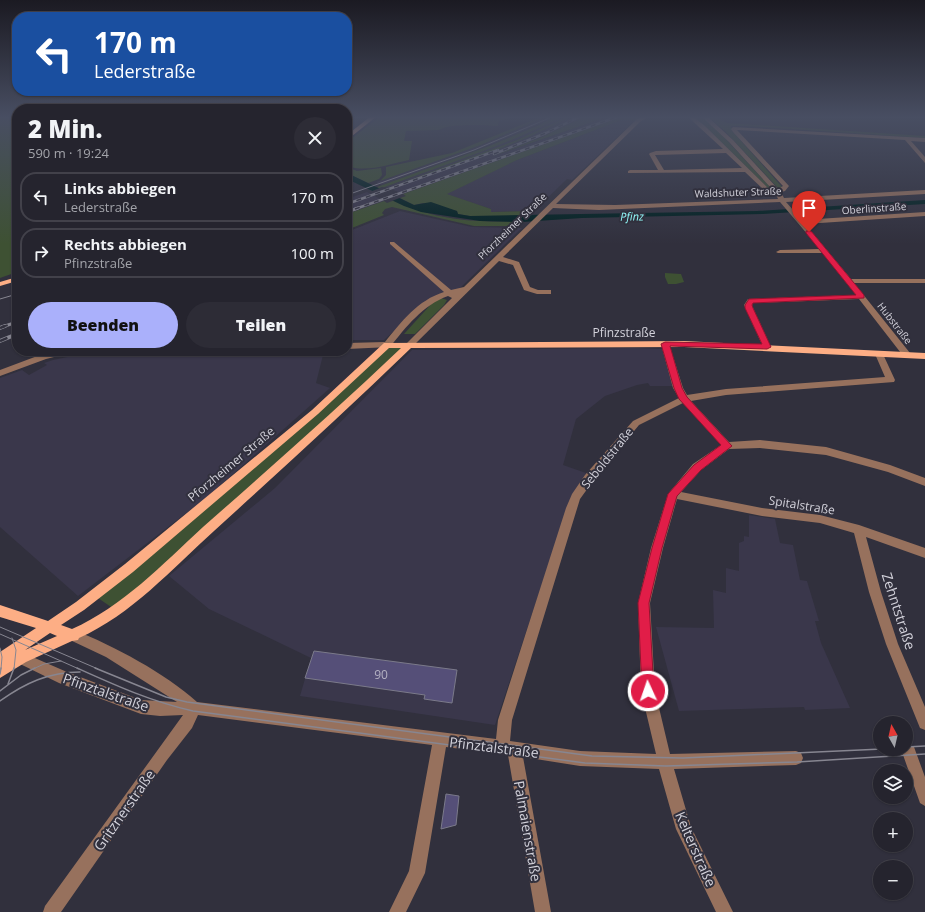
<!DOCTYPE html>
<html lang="de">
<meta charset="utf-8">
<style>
:root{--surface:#25242e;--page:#2d2c36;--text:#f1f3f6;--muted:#a3a4aa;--line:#42414a;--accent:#aab0fb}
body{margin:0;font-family:"Open Sans",sans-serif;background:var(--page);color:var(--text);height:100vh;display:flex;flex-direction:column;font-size:15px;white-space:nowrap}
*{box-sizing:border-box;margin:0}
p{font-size:13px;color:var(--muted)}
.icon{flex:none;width:22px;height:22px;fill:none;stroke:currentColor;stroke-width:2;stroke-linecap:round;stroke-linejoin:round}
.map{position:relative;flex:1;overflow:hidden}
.drawer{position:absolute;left:12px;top:104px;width:340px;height:252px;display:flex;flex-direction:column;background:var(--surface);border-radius:16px;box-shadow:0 1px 3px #0004,0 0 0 1px var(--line)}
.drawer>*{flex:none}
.top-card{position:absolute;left:12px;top:12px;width:340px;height:84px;border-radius:16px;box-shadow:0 1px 3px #0004,0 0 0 1px var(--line);background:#1a4fa0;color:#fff;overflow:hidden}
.needle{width:26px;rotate:352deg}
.controls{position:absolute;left:873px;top:716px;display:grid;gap:8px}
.controls a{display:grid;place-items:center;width:40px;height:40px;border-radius:50%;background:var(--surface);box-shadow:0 1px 3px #0004,0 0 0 1px var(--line);font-size:20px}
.pin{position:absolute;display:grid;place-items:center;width:34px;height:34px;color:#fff;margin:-41px -17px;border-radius:50% 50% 50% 0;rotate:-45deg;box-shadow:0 0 4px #0007}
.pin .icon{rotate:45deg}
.me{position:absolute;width:44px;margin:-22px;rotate:357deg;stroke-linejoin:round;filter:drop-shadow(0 0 3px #0008)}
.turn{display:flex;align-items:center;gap:14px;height:84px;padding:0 16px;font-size:18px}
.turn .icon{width:52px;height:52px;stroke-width:2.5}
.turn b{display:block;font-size:28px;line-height:34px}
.round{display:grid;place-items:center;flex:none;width:42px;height:42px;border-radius:21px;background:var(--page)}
.overview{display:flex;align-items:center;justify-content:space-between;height:68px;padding:0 16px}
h1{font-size:24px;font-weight:800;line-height:30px}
.button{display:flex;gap:8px;margin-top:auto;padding:8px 16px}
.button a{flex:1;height:46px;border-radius:24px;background:var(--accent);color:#111;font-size:16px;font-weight:800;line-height:46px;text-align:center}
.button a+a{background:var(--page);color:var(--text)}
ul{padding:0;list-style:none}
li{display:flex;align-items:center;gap:12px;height:50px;margin:0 8px 6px;padding:0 8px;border:2px solid var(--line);border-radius:16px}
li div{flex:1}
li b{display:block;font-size:15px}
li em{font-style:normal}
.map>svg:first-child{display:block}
</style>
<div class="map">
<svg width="925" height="912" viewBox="0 0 925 912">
<rect width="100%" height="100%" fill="#31303d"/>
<g fill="#3a374b">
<path d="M547 116H556L520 133 433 167 382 185 376 182 481 145Z"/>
<path d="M564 116H569L544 129 461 162 388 188 385 187 495 146Z"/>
<path d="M573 116H586L562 128 503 153 610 116H624L403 194 389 188 511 144Z"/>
<path d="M624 119 634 121 572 180 567 179 534 211 491 212V209L446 194 517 160Z"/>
<path d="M367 192 384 201 347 214V199Z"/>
<path d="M400 211 472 227 522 228 459 289 423 305 384 340H347V232Z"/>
<path d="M636 348 664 349 673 386H650L648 383 637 385 605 396 576 419 563 465 586 473 583 481 571 497 495 725 300 696 311 658 209 609 169 576 275 488 412 350Z"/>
<path d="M113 351H324L316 383 330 388 206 498 78 596 0 527V378L22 370 29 375 47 365 44 363 53 360 82 354 109 353Z"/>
<path d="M749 515 775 519 780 543 793 545 800 580 807 581 819 621H815L821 643 850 708 805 710 804 707 679 711 656 627 714 628 713 590 726 593V568L739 571V543L744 541V536L749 537Z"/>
</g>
<g fill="#3e5133">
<path d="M0 116H17V272L0 278Z"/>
<path d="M381 116H524L501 120 498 123V126C485 125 449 123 439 130L406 131 404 141H412L409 160C389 164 367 173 347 166V142Z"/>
<path d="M543 116H547L481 145 380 181 386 175V167L452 153Z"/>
<path d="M556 116H564C507 145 445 165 385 187L379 188 377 187 489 146 537 126Z"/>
<path d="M569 116H573L531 136 492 152 388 188 517 140Z"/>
<path d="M586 116H610L490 157 542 137Z"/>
<path d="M624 116H642L634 121 624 119 517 160 447 194 491 209V212L534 211 529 216H470L458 214 457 211 423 203 414 205 400 198 406 196 403 194Z"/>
<path d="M691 116H702L708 120 771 188H768L701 122Z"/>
<path d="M707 116H715L727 123 925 136V138L747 126H731L732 131 782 187 778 188 725 131Z"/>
<path d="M347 167 357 171 381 168 382 175 379 179 368 183 347 173Z"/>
<path d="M395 200C419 214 453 220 481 221 495 222 510 221 524 222L520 226H474L392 207 385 209 382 213 384 215 347 230V214L384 201 387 203Z"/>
<path d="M665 273 681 274 684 282 676 284H668L665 277Z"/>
<path d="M441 298 447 300 444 305 415 334H404L434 301Z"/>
<path d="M386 348H403L349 400 114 609 98 598Z"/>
</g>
<path fill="#002020" d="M347 173 414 205 431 202 457 211 458 214 470 216 757 211 925 200V204L763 214 582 218 522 222 480 221 421 212 404 206 347 179Z"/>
<path fill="#31303d" d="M382 187 401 196 402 197 392 201 370 192Z"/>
<g fill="#554f78" stroke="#7b7a8a">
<path d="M314 651 457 670 452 703 424 699 425 695 305 678Z"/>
<path d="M446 794 459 796 456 825 441 829Z"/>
</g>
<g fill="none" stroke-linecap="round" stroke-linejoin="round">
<g fill="#97715d" fill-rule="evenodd">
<path d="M643 116H650L641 121 556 204 615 205 778 199 775 192 764 190 745 172 628 173V171L630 170H658L649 154 650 153 656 151 723 149 687 116H692L704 125 768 188H771L729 142 701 116H707L733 140 778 189 783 186 733 132 731 129 733 127 925 138V142L911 141 925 157V163L905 140 737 130 789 186 785 191 781 192 784 198 925 190V194L786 202 802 220 925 212V216L805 224 851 279H925V283H854L910 353 911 355 910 357H904L859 299 753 303 752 305 753 308 771 347 770 349H764L744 305 748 299 856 295 823 253H778L776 252 780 250 820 249 780 202 599 210 553 208 503 257 519 262 530 287 538 290H551V294H537L524 290 513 265 499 261 412 347 409 348 405 345 452 298 448 296C423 305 406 327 390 347L347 349V343L385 342C401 322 418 300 444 292L390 244V242H394L451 290 464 287 637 119ZM726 153 742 168 664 170 655 155Z"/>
<path d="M665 341 669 344 683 388 687 395 726 389 885 377 875 354 879 351 882 352 895 380 894 382 726 395 691 401 729 442 760 440 826 447 890 465 925 478V486L888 472 826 455 760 448 729 449 701 470 681 492 762 508 820 515 859 525 925 548V558L866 537 881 592 898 644 925 707V730L920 728 886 644 869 592 854 533 820 523 762 516 677 499 663 548 650 603 655 691 670 754 796 751 801 753 803 758 801 763 796 765 674 769 691 827 733 912H716L676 829 659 769 580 766 523 757 551 912H535L508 755 446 747 425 873 406 912H389L409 871 432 745 198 715 192 728 167 760 61 912H43L45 906 183 715 160 716 141 714 59 683 16 662 15 658 16 654 21 652 67 672 141 700 177 702 106 657 70 640 68 636 70 632 74 630C114 646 165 673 197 702L496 739 498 720 566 508 572 494 585 475 633 421 679 398 673 388 661 344ZM683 403 721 445 693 464 668 494 651 548 638 603 641 691 656 754 580 751 510 741 512 720 580 499 593 481 639 425Z"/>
<path d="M56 351H71L70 353 46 359 0 376V370L40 355Z"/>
<path d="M909 745 914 747 925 777V806L920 803 902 752 903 749H906V746Z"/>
</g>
<g fill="#fdae85" fill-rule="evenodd">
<path d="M371 116H377L347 140V135Z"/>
<path d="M17 277V281L0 286V282Z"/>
<path d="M684 341 925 353V359L684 347 411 348C347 410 280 471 214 531 172 569 131 615 79 638L78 640 72 641 26 662 0 678V652L36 628 0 617V605L48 621 76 602 125 564 312 410 384 343ZM389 348H401C337 409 270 468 203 527 163 564 122 607 72 629L61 625 84 610 133 572 318 414ZM50 633 57 636 25 650Z"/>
</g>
<g stroke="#878691" stroke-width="1">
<path d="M347 195 474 150 554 116"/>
<path d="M0 299 17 294"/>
<path d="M0 627 98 669"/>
<path d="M0 634 79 669"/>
<path d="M12 638 16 650 14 669"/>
<path d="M0 648 2 657 1 669"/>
<path d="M33 669 44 664 61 661"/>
</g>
<g stroke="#878691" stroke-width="1.5">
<path d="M77 668C117 686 150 701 193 711L585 763 666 766 797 762 925 754"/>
<path d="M95 668 166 697 187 702 592 756 683 758 882 749"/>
<path d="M0 674 1 668"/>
<path d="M8 684 14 668"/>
<path d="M0 691 21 675 35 668"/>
<path d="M0 701C25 683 49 672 80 672"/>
<path d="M906 747 925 746"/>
</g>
<defs>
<g id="rail-far2">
<path d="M494 154 546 133 581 116"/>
<path d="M347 204 498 150"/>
<path d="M355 209 620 116"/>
</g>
<g id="rail-far1">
<path d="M347 212 358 208"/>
<path d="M2 327 17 322"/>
</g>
<g id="rail">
<path d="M0 328 5 326"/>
<path d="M0 341 17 334"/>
</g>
</defs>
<use href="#rail-far2" stroke="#878691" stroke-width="2.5"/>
<use href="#rail-far1" stroke="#878691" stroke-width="3"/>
<use href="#rail" stroke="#878691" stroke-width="4"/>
<use href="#rail-far2" stroke="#31303d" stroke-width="1.5" stroke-dasharray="5" stroke-linecap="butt"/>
<use href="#rail-far1" stroke="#31303d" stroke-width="2" stroke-dasharray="6" stroke-linecap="butt"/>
<use href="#rail" stroke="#31303d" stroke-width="2.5" stroke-dasharray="8" stroke-linecap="butt"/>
</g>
<linearGradient id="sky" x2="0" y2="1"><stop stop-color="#1b1a22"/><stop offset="0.48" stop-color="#484e62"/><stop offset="1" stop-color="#484e62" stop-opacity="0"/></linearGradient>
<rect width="925" height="244" fill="url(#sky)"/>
<path fill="#e11d48" stroke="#92132f" d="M806 231H811L864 295V298L753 303 752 305 753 308 771 347 767 349 670 346 682 388 687 397 732 446 701 470 677 496 662 548 649 603 654 691 652 695 648 697 644 695 642 691 638 603 652 548 668 494 694 465 721 445 679 399 674 388 661 344 665 342 762 344 745 308V305L749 299 856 295 806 233Z"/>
<g text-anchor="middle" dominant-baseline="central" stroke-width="4" stroke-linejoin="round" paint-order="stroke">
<g font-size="10" fill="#d3d2db" stroke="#31303d">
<text transform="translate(738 192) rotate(-2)">Waldshuter Straße</text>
<text transform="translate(874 208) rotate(-4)">Oberlinstraße</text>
<text transform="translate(512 226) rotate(-44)">Pforzheimer Straße</text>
<text transform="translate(895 323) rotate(52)">Hubstraße</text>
</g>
<g font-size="11" font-style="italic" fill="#91f9f9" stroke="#31303d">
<text transform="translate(632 216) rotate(-1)">Pfinz</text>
</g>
<g font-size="12" fill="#d3d2db" stroke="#31303d">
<text x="624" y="332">Pfinzstraße</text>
<text transform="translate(607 458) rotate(-51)">Seboldstraße</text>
<text transform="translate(231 464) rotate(-40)">Pforzheimer Straße</text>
<text transform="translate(802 505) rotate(9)">Spitalstraße</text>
</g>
<g font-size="12" fill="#b4b1c2">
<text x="381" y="674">90</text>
</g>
<g font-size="14" fill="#d3d2db" stroke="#31303d">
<text transform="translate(899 611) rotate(72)">Zehntstraße</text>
<text transform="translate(106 692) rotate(19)">Pfinztalstraße</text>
<text transform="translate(494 747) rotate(7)">Pfinztalstraße</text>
<text transform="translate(124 810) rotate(-55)">Gritznerstraße</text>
<text transform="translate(528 831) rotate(80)">Palmaienstraße</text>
<text transform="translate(696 849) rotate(66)">Kelterstraße</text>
</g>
</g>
</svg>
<div class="controls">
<a><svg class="needle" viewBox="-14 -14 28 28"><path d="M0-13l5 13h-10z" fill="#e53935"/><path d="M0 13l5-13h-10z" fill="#a3a4aa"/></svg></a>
<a><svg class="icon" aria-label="layers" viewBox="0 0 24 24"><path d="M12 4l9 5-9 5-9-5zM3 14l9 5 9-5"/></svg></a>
<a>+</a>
<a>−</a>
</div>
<div class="pin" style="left:809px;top:232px;background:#d93025"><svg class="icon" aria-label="arrive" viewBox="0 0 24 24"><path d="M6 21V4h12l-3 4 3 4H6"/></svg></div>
<svg class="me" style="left:648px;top:691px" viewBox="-20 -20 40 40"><circle r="17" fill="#e11d48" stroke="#fff" stroke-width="3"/><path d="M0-11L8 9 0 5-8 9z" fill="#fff"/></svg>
<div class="top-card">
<div class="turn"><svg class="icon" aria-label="left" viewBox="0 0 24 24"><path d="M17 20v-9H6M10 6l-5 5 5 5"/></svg><div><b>170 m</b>Lederstraße</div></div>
</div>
<section class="drawer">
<div class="overview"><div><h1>2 Min.</h1><p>590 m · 19:24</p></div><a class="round"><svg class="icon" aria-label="close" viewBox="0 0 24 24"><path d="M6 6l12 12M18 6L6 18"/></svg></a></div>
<ul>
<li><svg class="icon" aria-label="left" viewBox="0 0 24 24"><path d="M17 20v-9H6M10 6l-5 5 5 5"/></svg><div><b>Links abbiegen</b><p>Lederstraße</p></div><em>170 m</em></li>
<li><svg class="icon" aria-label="right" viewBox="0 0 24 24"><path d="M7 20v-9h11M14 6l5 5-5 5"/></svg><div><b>Rechts abbiegen</b><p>Pfinzstraße</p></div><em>100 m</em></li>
</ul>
<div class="button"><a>Beenden</a><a>Teilen</a></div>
</section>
</div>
